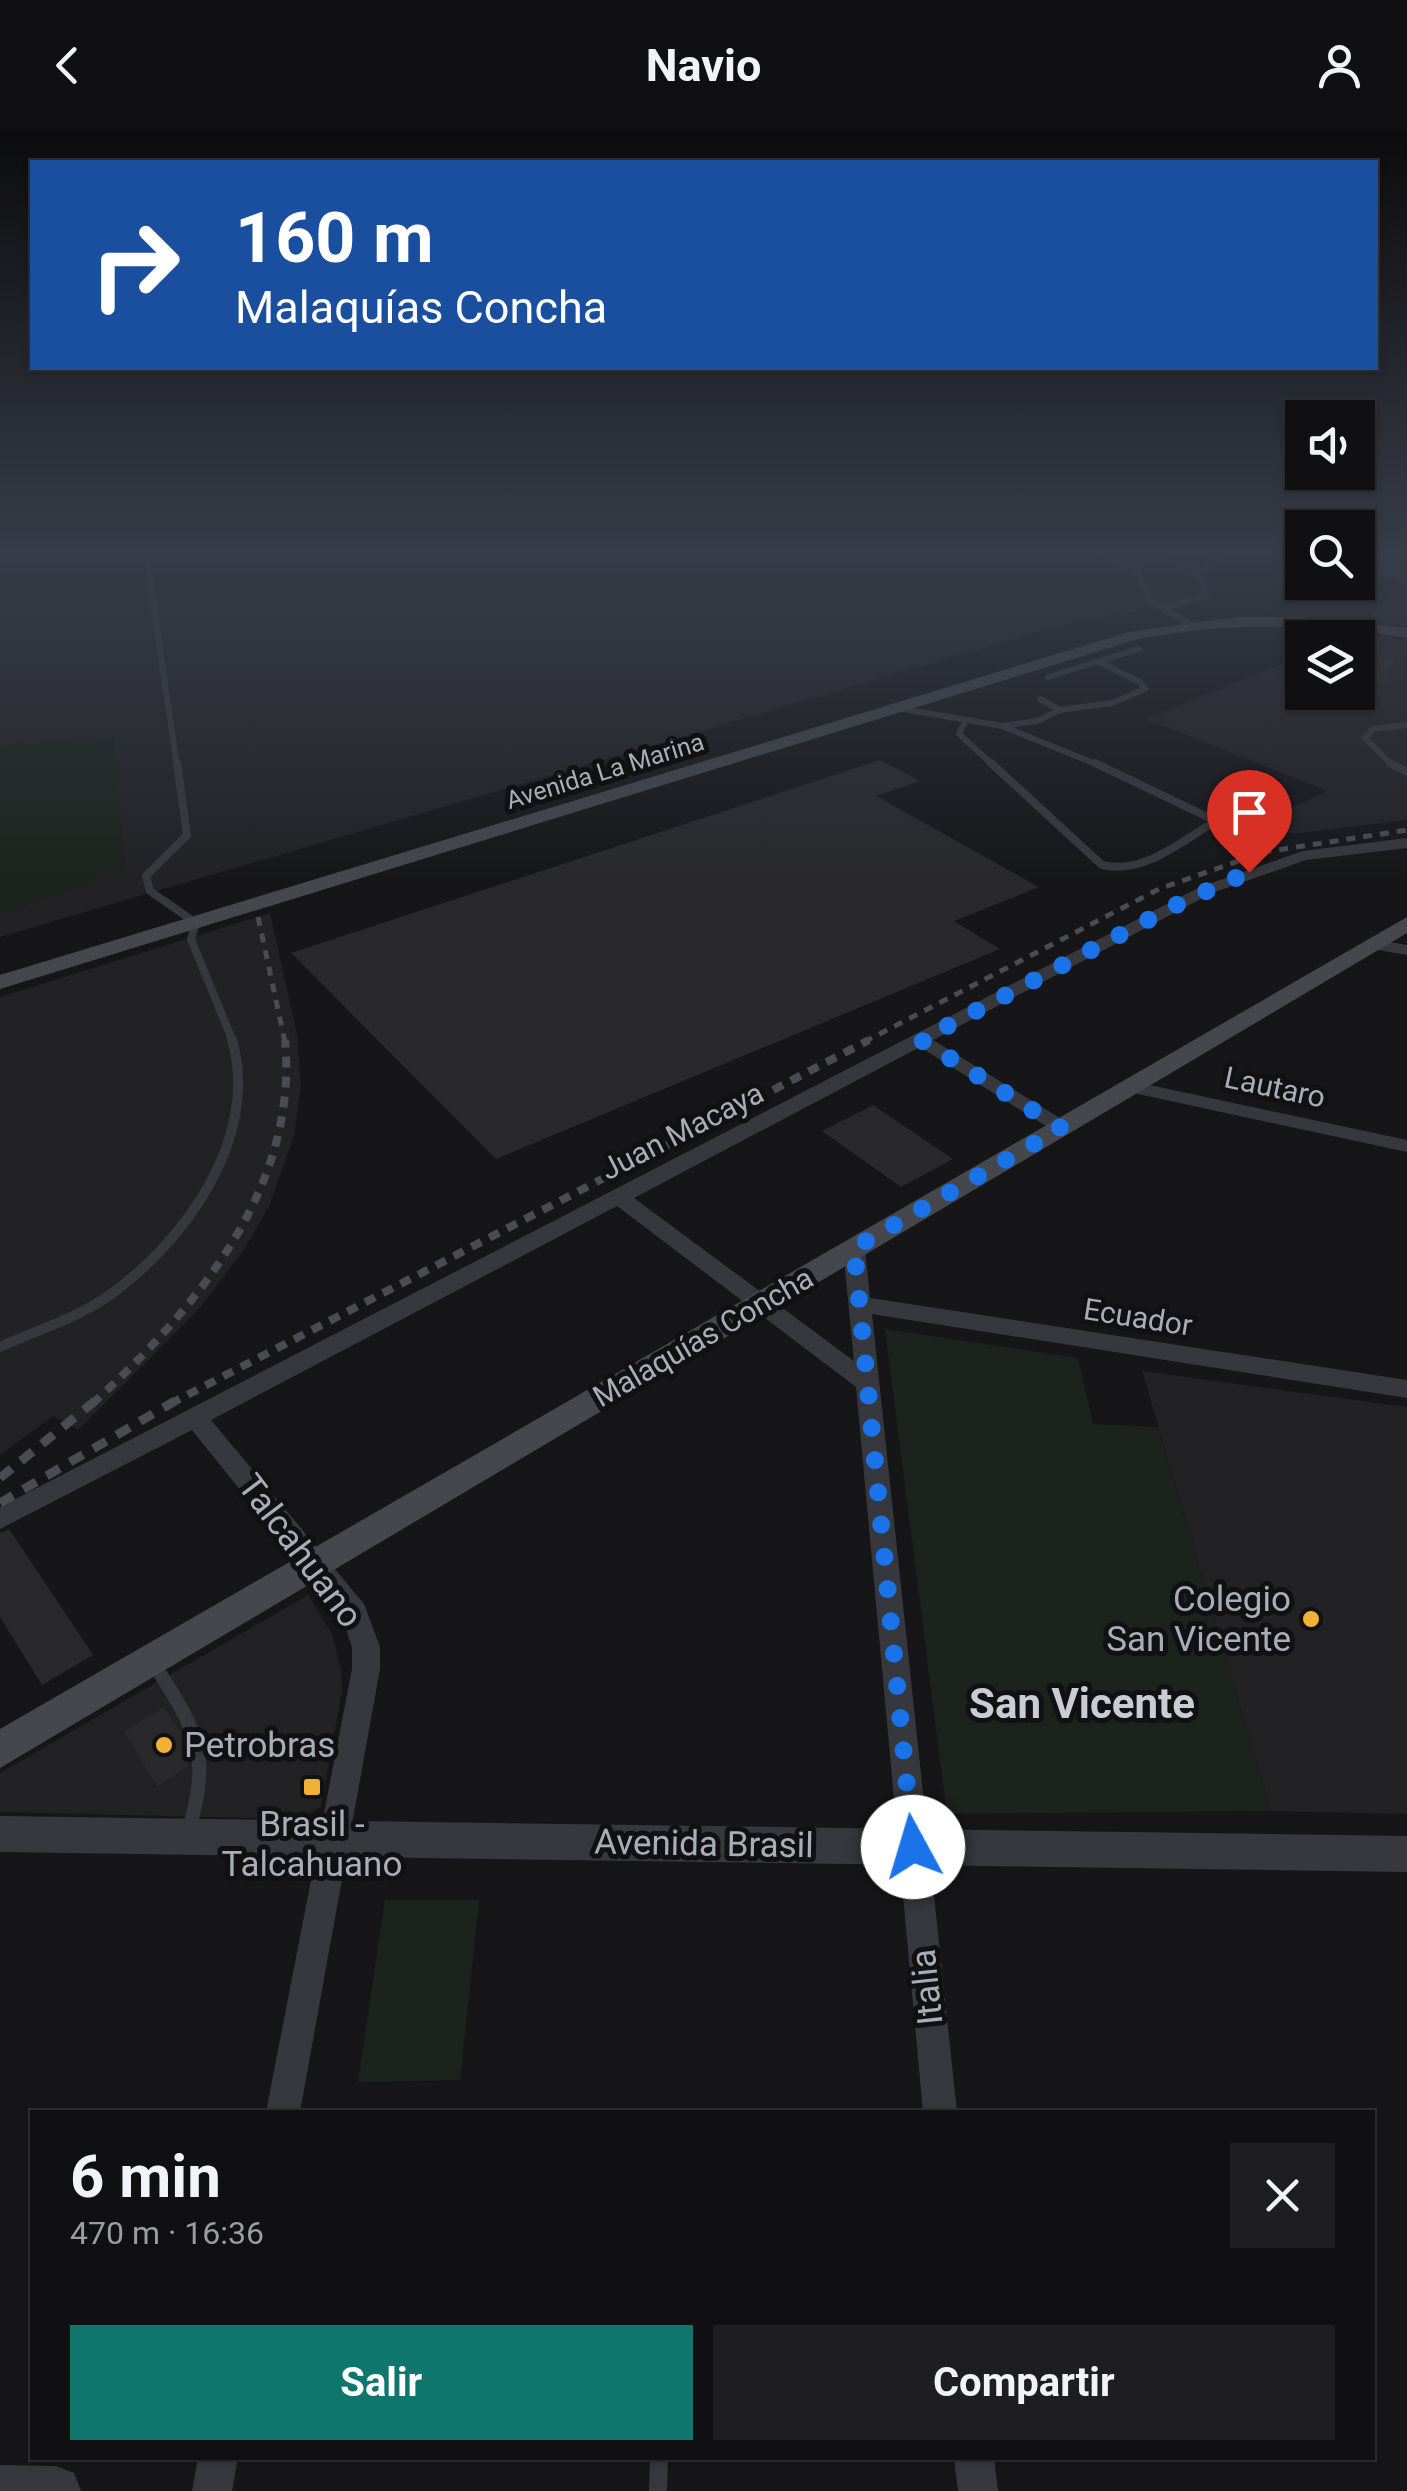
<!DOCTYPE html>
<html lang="es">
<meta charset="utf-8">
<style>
:root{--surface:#101012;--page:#1e1e20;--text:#f1f3f6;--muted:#9c9d9f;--line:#303032;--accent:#0f766e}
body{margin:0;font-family:Roboto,sans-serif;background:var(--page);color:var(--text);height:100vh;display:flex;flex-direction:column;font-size:38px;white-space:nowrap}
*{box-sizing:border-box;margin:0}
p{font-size:32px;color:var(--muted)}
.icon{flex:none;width:55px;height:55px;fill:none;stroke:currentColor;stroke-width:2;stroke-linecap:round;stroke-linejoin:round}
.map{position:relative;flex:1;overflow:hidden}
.details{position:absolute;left:30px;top:1980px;width:1345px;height:350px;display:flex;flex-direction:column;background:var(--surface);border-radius:0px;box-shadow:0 2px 8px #0004,0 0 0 2px var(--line)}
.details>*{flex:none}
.banner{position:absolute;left:30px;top:30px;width:1348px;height:210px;border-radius:0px;box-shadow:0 2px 8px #0004,0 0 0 2px var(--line);background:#1a4fa0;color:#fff;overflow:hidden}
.controls{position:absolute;left:1285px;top:270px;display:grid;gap:20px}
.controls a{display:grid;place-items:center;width:90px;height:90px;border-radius:0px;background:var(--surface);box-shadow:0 2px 8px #0004,0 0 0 2px var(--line);font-size:50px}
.pin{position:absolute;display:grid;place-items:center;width:85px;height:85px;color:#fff;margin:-102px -42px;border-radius:50% 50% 50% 0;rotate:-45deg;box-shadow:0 0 10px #0007}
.pin .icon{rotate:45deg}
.me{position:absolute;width:110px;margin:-55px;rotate:354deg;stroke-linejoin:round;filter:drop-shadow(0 0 8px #0008)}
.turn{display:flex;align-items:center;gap:35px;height:210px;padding:0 40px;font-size:45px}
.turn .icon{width:130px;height:130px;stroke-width:2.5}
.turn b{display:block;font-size:70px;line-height:85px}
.round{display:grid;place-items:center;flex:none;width:105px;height:105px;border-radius:0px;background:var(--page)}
.overview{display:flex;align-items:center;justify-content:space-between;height:170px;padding:0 40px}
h1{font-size:60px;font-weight:700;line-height:75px}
.primary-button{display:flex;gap:20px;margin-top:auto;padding:20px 40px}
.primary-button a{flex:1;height:115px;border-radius:0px;background:var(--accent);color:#fff;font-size:40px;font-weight:700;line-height:115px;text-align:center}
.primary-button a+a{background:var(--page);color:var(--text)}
header{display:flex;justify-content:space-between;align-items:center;height:130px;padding:0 40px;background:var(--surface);font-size:45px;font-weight:700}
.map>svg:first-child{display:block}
</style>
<header><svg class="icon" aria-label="back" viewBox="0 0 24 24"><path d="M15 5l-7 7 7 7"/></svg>Navio<svg class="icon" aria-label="person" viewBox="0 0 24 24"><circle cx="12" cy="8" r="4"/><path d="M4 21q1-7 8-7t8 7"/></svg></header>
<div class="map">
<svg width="1407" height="2361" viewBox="0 0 1407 2361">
<rect width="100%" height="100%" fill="#161618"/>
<g fill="#222225">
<path d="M0 423H1144L1199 434 1179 457 1194 473 1083 489 0 807Z"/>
<path d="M1400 450 1407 451V496L1370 490Z"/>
<path d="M1362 502 1407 511V690L1292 704 1263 691 1328 661 1146 589 1302 526V562H1358V508L1349 507Z"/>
<path d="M270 783 297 904 301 954 294 1006 269 1076 244 1120 199 1179 78 1300 53 1286 0 1325V867Z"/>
<path d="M1142 1241 1407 1277V1684L1271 1681Z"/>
<path d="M308 1465 332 1504 341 1540 342 1562 321 1676 301 1689 0 1682V1643Z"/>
</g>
<g fill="#1c231d">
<path d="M113 606 126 740 0 784V615Z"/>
<path d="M885 1199 1078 1228 1093 1294 1158 1297 1271 1681 947 1684Z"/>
<path d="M385 1770H479L460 1950 358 1952Z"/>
</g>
<path fill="#2c353c" d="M1358 423H1407V451L1358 443Z"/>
<g fill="#29292c">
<path d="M1362 524 1394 528 1383 555 1358 561Z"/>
<path d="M880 630 920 651 876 666 1039 757 954 791 1000 819 496 1029 291 823Z"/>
<path d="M873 975 953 1029 901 1057 822 1001Z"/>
<path d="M9 1399 93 1525 42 1555 0 1487V1403Z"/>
<path d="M164 1577 181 1603 188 1636 157 1656 124 1602Z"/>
</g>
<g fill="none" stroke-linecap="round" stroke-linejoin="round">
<g stroke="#37383d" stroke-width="6">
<path d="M146 423 177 636"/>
<path d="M1100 423 1137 439 1151 472 1162 479"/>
<path d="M1191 494 1162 479 1206 466 1203 450 1194 444 1227 423"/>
<path d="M1048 547 1139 519"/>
<path d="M1040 569 1060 580"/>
<path d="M897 578 1002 596 1037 591 1060 580 1112 573 1145 559 1140 552 1099 532"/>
<path d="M965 592 959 604 994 636"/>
<path d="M1002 596 1101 636"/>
<path d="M1393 636 1365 608 1373 599 1407 595"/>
</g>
<g stroke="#37383d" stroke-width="8">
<path d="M177 633 187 705 146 746 150 761 196 793 191 809 233 912"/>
<path d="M991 633 1102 735C1144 745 1181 711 1216 691L1095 633"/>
<path d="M1390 633 1407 642"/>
</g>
<path stroke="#37383d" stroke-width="10" d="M0 1217C35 1201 72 1190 104 1169 182 1116 261 1009 232 910"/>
<path stroke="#37383d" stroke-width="14" d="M154 1534C195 1599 212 1622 189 1699"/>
<path stroke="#37383d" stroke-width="18" d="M658 2361 659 2328"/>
<g fill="#37383d" fill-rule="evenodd">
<path d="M1407 708V718L1306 730 1212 763 933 910 1068 993 1071 997 1068 1001H1054L920 917 634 1068 854 1231 843 1119 854 1112 865 1119 870 1168 1407 1250V1268L872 1184 957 1982H923L856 1257 617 1076 211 1290 364 1474 380 1517V1539L300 1982H266L352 1539V1517L342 1487 192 1300 0 1399V1377L1200 757 1303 721Z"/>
<path d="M1373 809 1407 815V825L1367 818 1365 814Z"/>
<path d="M1131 951 1407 1010V1022L1124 961 1121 957Z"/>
<path d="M198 2328H238L232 2361H192Z"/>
<path d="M954 2328H994L998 2361H958Z"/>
</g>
<g fill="#37383d" fill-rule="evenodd">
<path d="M0 1686 1407 1706V1742L0 1722Z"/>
<path d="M0 2335 56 2336 74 2343 81 2361H0Z"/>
</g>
<g fill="#45474d" fill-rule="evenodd">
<path d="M1236 487H1305L1407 498V508C1316 493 1228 492 1138 509L0 859V845L1129 502Z"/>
<path d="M1407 787V803L0 1638V1599Z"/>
</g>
<g stroke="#4a4c52" stroke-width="5" stroke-dasharray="9 8" stroke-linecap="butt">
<path d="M258 787 285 912"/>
<path d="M864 912 1159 759 1264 722 1407 700"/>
</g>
<g stroke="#4a4c52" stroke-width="8" stroke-dasharray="11 9" stroke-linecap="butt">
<path d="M92 1274C195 1180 299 1058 285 910"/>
<path d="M170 1274 869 910"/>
</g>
<g stroke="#4a4c52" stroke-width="9" stroke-dasharray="15 12" stroke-linecap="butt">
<path d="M0 1348 95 1271"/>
<path d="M0 1373 175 1271"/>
</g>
</g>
<linearGradient id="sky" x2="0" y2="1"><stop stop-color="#0c0c0d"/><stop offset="0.56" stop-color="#363c48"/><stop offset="1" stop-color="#363c48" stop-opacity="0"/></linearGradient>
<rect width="1407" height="753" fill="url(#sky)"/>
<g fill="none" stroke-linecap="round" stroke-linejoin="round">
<path stroke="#1a73e8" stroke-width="18" stroke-dasharray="0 32.4" d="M913 1717 854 1118 1061 998 921 910 1180 773 1249 742"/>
</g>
<g fill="#f2b134" stroke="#111113" stroke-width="4">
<circle cx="1311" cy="1489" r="10"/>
<circle cx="164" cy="1615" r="10"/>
<rect x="302" y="1647" width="20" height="20" rx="5"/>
</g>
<g text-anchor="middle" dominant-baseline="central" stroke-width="10" stroke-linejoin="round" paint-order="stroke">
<g font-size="25" fill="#a8adb8" stroke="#111113">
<text transform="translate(605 641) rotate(-17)">Avenida La Marina</text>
</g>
<g font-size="30" fill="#a8adb8" stroke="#111113">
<text transform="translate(1275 957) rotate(12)">Lautaro</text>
<text transform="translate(682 1001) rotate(-27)">Juan Macaya</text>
<text transform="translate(1138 1187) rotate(9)">Ecuador</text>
<text transform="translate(703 1207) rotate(-30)">Malaquías Concha</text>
</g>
<g font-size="35" fill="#a8adb8" stroke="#111113">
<text transform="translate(300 1421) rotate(53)">Talcahuano</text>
<text transform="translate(704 1714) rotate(1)">Avenida Brasil</text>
<text transform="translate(927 1857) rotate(-96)">Italia</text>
</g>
<g font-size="35" fill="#a8adb8" stroke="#111113" text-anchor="end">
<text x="1291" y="1469">Colegio<tspan x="1291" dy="40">San Vicente</tspan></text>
<text x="184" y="1615" text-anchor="start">Petrobras</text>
<text x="312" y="1694" text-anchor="middle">Brasil -<tspan x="312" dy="40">Talcahuano</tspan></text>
</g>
<g font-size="42" font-weight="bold" fill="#c9ccd4" stroke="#111113">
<text x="1082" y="1573">San Vicente</text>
</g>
</g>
</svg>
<div class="controls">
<a><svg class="icon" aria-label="sound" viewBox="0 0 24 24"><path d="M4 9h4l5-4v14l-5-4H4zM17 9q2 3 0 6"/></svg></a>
<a><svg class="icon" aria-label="search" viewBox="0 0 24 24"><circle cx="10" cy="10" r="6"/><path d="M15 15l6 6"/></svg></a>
<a><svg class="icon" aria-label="layers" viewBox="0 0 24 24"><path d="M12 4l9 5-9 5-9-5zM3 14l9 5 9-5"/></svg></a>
</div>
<div class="pin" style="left:1249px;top:742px;background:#d93025"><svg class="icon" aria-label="arrive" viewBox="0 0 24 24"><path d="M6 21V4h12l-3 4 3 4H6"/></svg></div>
<svg class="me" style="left:913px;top:1717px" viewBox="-20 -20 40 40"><circle r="19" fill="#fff"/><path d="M0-13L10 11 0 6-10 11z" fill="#1a73e8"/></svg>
<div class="banner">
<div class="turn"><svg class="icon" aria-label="right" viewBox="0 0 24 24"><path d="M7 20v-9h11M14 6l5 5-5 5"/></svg><div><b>160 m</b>Malaquías Concha</div></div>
</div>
<section class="details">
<div class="overview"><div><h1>6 min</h1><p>470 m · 16:36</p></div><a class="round"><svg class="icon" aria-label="close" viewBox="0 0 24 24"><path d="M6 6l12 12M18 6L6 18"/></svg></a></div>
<div class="primary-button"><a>Salir</a><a>Compartir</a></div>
</section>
</div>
